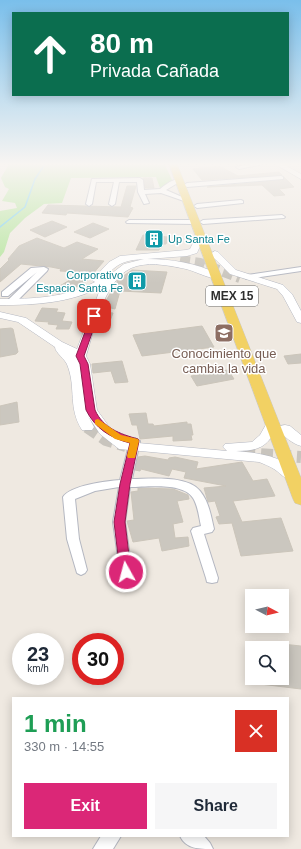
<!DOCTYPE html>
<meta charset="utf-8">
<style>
:root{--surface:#fff;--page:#f6f6f7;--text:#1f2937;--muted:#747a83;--accent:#db2777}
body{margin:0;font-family:Helvetica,sans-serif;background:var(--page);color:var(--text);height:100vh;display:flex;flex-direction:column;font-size:15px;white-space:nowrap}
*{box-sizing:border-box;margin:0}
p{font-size:13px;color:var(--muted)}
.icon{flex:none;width:22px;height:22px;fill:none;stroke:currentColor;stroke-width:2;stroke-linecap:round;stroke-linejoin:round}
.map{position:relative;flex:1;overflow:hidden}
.drawer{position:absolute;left:12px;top:697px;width:277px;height:140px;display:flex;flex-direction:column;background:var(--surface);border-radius:0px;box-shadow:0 2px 10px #0003}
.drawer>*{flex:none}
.top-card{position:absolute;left:12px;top:12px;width:277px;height:84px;border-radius:0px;box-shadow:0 2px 10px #0003;background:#0b6e4f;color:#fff;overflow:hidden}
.needle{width:26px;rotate:97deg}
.controls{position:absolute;left:245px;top:589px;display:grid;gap:8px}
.controls a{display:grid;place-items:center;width:44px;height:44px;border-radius:0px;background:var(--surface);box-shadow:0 2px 10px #0003;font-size:20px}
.speed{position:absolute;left:12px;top:633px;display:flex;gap:8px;font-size:20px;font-weight:700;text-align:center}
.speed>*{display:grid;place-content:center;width:52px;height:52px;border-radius:50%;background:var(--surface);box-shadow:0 2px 10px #0003;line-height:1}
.speed small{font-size:10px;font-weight:400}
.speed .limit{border:6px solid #d22;background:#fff;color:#111}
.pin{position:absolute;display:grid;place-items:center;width:34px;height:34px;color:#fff;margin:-17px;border-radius:8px;box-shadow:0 2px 6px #0006}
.me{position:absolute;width:44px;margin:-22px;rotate:353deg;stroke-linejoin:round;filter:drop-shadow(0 0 3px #0008)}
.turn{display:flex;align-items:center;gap:14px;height:84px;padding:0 12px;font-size:18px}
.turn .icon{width:52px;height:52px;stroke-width:2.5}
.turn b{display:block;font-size:28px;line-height:34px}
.round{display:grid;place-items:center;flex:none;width:42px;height:42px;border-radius:0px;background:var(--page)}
.summary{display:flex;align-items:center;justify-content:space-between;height:68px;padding:0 12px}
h1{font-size:24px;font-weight:800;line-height:30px;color:#1e9e55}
.primary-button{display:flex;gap:8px;margin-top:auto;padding:8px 12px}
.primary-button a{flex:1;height:46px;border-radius:0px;background:var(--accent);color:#fff;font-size:16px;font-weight:800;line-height:46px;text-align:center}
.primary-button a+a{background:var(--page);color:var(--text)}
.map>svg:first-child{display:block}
</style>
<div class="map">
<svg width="301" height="849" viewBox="0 0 301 849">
<rect width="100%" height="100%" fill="#efe9e1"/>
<path fill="#b6e59e" d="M9 164 165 165 172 180 160 188 156 177 71 178 62 203 44 204 25 218 10 233 4 252 0 257V211L17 208 15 203 2 201 9 189 5 187 1 178Z"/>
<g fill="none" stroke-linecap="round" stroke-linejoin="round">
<path stroke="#75cff0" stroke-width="1.5" d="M0 227 25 207 35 179 45 164"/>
</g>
<g fill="#cbc7bf" stroke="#cbc5ba">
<path d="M219 166 238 176 279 172 282 175 202 180 193 169Z"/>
<path d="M284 177 294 187 279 189 285 195 274 196 262 185 207 187 283 180Z"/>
<path d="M143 178H152L154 188H145Z"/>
<path d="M127 186H136L130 207 133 208 128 217 67 213 66 215 42 213 48 205 121 207Z"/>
<path d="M52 221 67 227 45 237 30 230Z"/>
<path d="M93 223 109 229 90 238 74 232Z"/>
<path d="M143 235 168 237 166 244H162L159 250H136Z"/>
<path d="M37 238 64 248 77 242 98 249 82 259 104 261 84 284 60 293 50 292 83 272 60 271 61 269 51 267 21 264 0 282V269L9 260 8 259 19 246Z"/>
<path d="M132 270 167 272 161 293 120 291 115 309 103 306 118 280Z"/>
<path d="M42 308 58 309 56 312 65 313 62 321 72 322 69 329H56L58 325 48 324 49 322 35 321Z"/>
<path d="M101 312 113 313 110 321H107L106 323H97Z"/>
<path d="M202 326 214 347 142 356 133 335Z"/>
<path d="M11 328 13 329 18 352 16 354 0 357V329Z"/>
<path d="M301 354V363L288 364 284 356Z"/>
<path d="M122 361 128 382 115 383 111 371 93 373 92 364Z"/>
<path d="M228 370 234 379 197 386 191 376Z"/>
<path d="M17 402 19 422 0 425V406Z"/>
<path d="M146 413 148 424H153L154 426 187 422V424H191L193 435H191L192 440 173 441V436L140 439 137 425H132L129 414Z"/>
<path d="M145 456 168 460 169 458 175 457 198 462 196 469 242 462 253 481 267 479 275 496 233 501 242 522 281 518 293 551 241 556 232 523 219 524 216 517 220 516 215 501 208 502 204 488 226 486 184 478 186 472 172 469 169 476 141 469 140 471 135 470 138 457Z"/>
<path d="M138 488 173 489 188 495 189 499 177 501 183 522 173 524 175 538 188 537 189 546 162 551 159 538 133 542 127 521 134 520 131 492 138 491Z"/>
<path d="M282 644 301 646V689L260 684V678H282Z"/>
</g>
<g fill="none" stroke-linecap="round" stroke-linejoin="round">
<path stroke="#c8c4bd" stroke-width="10" stroke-dasharray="10 5" stroke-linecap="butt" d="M180 260 200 263 240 278"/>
<g stroke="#c8c4bd" stroke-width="12" stroke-dasharray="12 6" stroke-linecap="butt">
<path d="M87 427 106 440 126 446"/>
<path d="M243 453 301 457"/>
</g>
<defs>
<g id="street">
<path d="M250 164H264L239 169 236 167Z"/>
<path d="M281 176 283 177V179L187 187 184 185 187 183Z"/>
<path d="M140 178 143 180 144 190 160 189C166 184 174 178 181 179V181L166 190 189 200 184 201 161 193 145 194 149 203 144 204 138 192 137 182H119L115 204 112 206 109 204 114 182H96L92 204 89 206 86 204 92 179Z"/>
<path d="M241 200 243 201V203L197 208 194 206 197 204Z"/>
<path d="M282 215 285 217 284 218 203 224 200 222 203 220Z"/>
<path d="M129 220H194L197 222 194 224 127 223 126 222Z"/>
<path d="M44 267 48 269 47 271 14 304H8V300L37 272 8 296H2V292L31 268Z"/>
<path d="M301 267V271L247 279 243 277 247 275Z"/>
<path d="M135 438 140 441 132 479C150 479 187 475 200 491 209 502 211 516 214 529L212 532 204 534 218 578 217 582 212 583 207 582 206 578 191 531 193 528 201 526C199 517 198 506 193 498 183 482 147 487 130 487L125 522 132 572 130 575 126 577 122 575 120 572 113 522 119 487 95 491 75 499 79 539 87 570 85 573 81 575 77 573 67 539 63 497C71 485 107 481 120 480L130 441Z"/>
<path d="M101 836H121L113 849H93Z"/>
<path d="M180 836H204L210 843 213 849C199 849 186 849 180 836Z"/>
</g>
<g id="secondary">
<path d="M275 164H283L301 174V179Z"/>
<path d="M200 234 204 237 197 253 187 256 147 259C171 259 197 263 218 274V278C211 280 195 271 186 269 171 266 153 262 137 266 105 274 95 328 86 356L90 364 97 410 110 428 124 440 127 442 227 451 223 447 225 444 252 442 260 435 268 421H278L279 424C268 446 261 451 236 451 258 453 287 456 300 477L298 480C287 483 282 474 274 469 269 466 264 464 259 462L119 449 100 434 88 416 94 427 92 430H82C68 408 76 389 68 367 66 359 55 353 55 347L18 322 0 318V312L26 318 62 342 77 349 101 287C70 303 35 305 0 305V299C33 299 65 298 95 282L92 280 94 278 109 262 120 256 186 250 190 249 196 237ZM144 259 124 264 111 274 109 273C119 262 128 260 144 259Z"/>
<path d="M215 251 218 252 236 270 283 285 292 294 301 311V323L297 322 283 296 277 289 230 274 210 254Z"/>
<path d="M285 425 290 426 301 435V446C293 444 283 436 278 429L280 426Z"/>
</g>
<path id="primary" d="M169 164H177L301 478V505L295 503 293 499Z"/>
</defs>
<use href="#street" stroke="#b4b7c1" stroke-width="2"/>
<use href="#secondary" stroke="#b4b7c1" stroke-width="1"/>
<use href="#primary" stroke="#c9c9c9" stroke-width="1"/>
<use href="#street" fill="#fff" fill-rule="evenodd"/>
<use href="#secondary" fill="#fff" fill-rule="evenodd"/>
<use href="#primary" fill="#f2d163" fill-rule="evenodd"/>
</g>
<linearGradient id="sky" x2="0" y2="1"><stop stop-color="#7abfeb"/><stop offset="0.58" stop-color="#f8f5f2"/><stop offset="1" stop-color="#f8f5f2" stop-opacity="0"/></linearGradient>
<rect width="301" height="283" fill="url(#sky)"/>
<path fill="#db2777" stroke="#8e194d" d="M94 314 98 316 84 356 88 364 95 410C103 428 120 434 138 439L139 441 130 484 125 522 131 572 130 575H121L120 572 114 522 120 484 130 443C110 438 95 428 86 410L80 364 76 356 91 316Z"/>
<path fill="#f59e0b" d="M98 419 121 435 138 439 139 441 135 458H128L127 456 130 443 115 439 95 424V420Z"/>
<defs>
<symbol id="building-square" viewBox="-11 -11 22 22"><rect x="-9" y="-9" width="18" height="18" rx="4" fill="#0f9aa8" stroke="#fff"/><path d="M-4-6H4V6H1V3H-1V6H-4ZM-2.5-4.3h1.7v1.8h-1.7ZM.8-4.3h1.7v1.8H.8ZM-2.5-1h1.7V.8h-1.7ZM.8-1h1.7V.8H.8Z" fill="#fff"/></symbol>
<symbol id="school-square" viewBox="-11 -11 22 22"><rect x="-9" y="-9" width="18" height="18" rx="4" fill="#8d6e63" stroke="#fff"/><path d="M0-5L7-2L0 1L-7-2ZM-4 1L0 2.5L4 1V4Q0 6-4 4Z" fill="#fff"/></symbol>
</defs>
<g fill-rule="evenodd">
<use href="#building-square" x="143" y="228" width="22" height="22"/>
<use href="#building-square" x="126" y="270" width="22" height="22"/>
<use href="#school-square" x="213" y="322" width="22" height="22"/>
</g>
<g text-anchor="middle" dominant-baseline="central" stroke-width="3" stroke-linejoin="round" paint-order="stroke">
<g font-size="11" fill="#0d838f" stroke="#fff" text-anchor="start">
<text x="168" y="239">Up Santa Fe</text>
<text x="123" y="275" text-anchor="end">Corporativo<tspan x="123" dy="13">Espacio Santa Fe</tspan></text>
</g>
<rect fill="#fff" stroke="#6d6d6d" stroke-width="1" x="206" y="286" width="52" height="20" rx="3"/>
<g font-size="12" font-weight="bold" fill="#2e2e2e">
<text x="232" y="296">MEX 15</text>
</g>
<g font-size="13" fill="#785e54" stroke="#fff">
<text x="224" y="353">Conocimiento que<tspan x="224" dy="15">cambia la vida</tspan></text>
</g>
</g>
</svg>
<div class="controls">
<a><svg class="needle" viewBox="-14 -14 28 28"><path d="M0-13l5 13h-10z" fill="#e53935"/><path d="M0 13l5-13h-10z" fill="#747a83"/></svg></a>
<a><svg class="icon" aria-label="search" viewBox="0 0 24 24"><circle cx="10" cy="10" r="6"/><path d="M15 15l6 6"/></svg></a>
</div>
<div class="speed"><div>23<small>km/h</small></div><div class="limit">30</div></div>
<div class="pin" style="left:94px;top:316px;background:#d93025"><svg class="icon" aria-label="arrive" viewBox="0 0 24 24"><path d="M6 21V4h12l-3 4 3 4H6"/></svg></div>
<svg class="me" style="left:126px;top:572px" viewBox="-20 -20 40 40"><circle r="17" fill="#db2777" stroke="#fff" stroke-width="3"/><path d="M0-11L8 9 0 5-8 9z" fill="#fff"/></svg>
<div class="top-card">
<div class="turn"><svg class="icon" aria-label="ahead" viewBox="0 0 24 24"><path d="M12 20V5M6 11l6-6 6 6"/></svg><div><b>80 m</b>Privada Cañada</div></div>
</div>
<section class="drawer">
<div class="summary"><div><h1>1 min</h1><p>330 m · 14:55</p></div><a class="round" style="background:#d93025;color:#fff"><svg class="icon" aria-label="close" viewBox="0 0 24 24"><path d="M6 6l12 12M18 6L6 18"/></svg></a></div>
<div class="primary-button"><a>Exit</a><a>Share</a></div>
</section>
</div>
